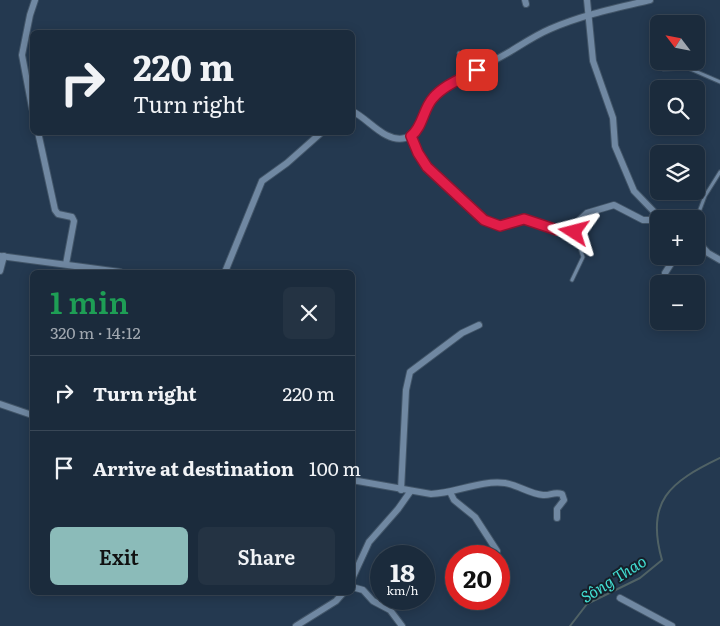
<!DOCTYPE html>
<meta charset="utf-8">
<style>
:root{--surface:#1b2b3c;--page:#243343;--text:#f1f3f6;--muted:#a0a7af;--line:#394756;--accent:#8bbbb9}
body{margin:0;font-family:Literata,serif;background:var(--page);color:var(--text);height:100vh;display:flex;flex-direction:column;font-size:19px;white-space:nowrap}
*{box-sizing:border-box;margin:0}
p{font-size:16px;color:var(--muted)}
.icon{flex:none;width:28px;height:28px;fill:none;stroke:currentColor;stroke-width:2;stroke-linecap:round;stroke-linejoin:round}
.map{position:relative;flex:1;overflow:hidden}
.drawer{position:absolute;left:30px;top:270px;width:325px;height:325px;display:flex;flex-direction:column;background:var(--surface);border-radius:8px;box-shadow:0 2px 12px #0003,0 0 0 1px var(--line)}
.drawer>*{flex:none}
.guide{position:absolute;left:30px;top:30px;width:325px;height:105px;border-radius:8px;box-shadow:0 2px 12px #0003,0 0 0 1px var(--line);background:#1b2b3c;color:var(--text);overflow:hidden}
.needle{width:32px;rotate:302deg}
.tools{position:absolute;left:650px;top:15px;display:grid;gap:10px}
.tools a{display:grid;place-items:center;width:55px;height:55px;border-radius:8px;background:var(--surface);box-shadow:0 2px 12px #0003,0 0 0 1px var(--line);font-size:25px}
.speed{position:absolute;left:370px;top:545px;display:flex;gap:10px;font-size:25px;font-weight:700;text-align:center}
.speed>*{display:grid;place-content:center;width:65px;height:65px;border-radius:50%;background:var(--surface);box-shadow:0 2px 12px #0003,0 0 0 1px var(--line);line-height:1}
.speed small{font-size:12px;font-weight:400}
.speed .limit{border:8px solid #d22;background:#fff;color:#111}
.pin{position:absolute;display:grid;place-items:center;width:42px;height:42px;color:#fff;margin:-21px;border-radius:10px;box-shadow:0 2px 8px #0006}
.me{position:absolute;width:55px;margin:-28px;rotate:279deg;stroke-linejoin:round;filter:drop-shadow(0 0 4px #0008)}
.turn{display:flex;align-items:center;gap:18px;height:105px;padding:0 20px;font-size:22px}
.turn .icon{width:65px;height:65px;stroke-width:2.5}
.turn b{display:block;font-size:35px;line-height:42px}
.round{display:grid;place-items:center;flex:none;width:52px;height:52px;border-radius:8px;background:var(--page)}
.summary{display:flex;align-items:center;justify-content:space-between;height:85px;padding:0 20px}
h1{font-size:30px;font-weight:600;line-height:38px;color:#1e9e55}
.cta{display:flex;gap:10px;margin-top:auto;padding:10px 20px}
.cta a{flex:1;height:58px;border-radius:8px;background:var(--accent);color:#111;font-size:20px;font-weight:600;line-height:58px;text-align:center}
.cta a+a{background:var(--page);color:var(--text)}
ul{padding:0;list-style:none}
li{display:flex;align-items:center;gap:15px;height:75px;padding:0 20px;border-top:1px solid var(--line)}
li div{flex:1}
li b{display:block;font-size:19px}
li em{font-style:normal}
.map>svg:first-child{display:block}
</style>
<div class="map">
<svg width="720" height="626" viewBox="0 0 720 626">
<rect width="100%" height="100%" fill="#243950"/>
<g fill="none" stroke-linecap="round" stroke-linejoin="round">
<path stroke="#506265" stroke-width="2" d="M570 626 587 604 640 578 662 560C645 501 670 482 720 458"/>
<defs>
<g id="lane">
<path d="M459 53 473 60 477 69"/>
<path d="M663 69 688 68 720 82"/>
<path d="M696 220 705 196 720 172"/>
<path d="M572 280 583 257 573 227"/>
</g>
<g id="street">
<path d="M525 0 526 4"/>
<path d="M587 0 593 61 613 118 615 146 634 191 661 219"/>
<path d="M32 108 22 55 30 15 35 0"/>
<path d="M352 111C369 119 385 143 405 138 421 135 426 100 444 89 465 75 489 64 511 51 524 43 536 35 550 29 582 15 616 8 650 0"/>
<path d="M38 132 55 210 58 214 72 217 74 221 66 264"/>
<path d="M411 136 418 153 427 167 484 220 499 226 514 221 530 220 565 230 573 226 587 213 614 205 643 220H651L654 214"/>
<path d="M696 240 708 253 720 260"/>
<path d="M0 256 120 272"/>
<path d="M0 271 4 256"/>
<path d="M225 272 262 181 287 163 322 132"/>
<path d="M668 284 665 273 676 256"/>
<path d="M684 321 685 324"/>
<path d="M0 404 32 415"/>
<path d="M352 480 431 494C456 493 480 480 505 483 518 485 530 494 543 495 550 496 554 491 562 494L564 500 557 509V518"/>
<path d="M401 490 406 390 410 372 462 333 479 325"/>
<path d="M450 492 454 500 475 517 497 551"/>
<path d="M352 579 369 542 398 509 410 492"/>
<path d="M352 587 363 590 373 601 390 610 402 626"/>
<path d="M620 598 672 626"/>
<path d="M296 626 336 601 344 592"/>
</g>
</defs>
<use href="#lane" stroke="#425568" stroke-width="5"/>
<use href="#street" stroke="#425568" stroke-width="8"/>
<use href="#lane" stroke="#7088a2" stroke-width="3"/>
<use href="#street" stroke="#7088a2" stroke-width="6"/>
</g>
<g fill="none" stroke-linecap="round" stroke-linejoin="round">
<defs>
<path id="route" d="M477 70C463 78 444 85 433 98 423 109 423 127 411 136L418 153 427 167 484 220 500 226 524 219 557 230H565L573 226 574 232"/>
</defs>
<use href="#route" stroke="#92132f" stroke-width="12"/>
<use href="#route" stroke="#e11d48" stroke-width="9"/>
</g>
<g text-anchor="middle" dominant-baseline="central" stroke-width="4" stroke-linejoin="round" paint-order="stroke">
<g font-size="16" font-style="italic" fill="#42ded2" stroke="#16202a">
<text transform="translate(613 578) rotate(-32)">Sông Thao</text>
</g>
</g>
</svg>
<div class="tools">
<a><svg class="needle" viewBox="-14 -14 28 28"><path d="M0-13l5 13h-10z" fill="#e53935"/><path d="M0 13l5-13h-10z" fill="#a0a7af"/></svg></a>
<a><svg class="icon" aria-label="search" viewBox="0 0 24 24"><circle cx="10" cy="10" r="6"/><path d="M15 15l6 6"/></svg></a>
<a><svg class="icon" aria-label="layers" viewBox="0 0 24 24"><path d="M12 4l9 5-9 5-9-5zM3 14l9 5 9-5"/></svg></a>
<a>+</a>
<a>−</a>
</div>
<div class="speed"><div>18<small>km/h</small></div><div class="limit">20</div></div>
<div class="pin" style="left:477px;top:70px;background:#d93025"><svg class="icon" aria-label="arrive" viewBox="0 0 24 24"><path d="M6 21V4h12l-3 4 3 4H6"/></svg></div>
<svg class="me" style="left:574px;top:232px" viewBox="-20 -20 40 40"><path d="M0-17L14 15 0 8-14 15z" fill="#e11d48" stroke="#fff" stroke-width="4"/></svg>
<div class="guide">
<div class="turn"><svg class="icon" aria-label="right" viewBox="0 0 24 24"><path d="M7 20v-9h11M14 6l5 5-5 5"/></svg><div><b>220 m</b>Turn right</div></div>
</div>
<section class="drawer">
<div class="summary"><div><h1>1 min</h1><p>320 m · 14:12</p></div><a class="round"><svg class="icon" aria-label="close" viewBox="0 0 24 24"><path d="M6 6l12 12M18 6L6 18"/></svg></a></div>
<ul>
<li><svg class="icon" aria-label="right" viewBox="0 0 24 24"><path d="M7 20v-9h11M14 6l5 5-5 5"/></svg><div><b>Turn right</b></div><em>220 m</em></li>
<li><svg class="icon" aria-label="arrive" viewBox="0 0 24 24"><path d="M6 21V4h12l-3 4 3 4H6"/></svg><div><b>Arrive at destination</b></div><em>100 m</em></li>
</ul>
<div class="cta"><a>Exit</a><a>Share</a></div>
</section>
</div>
